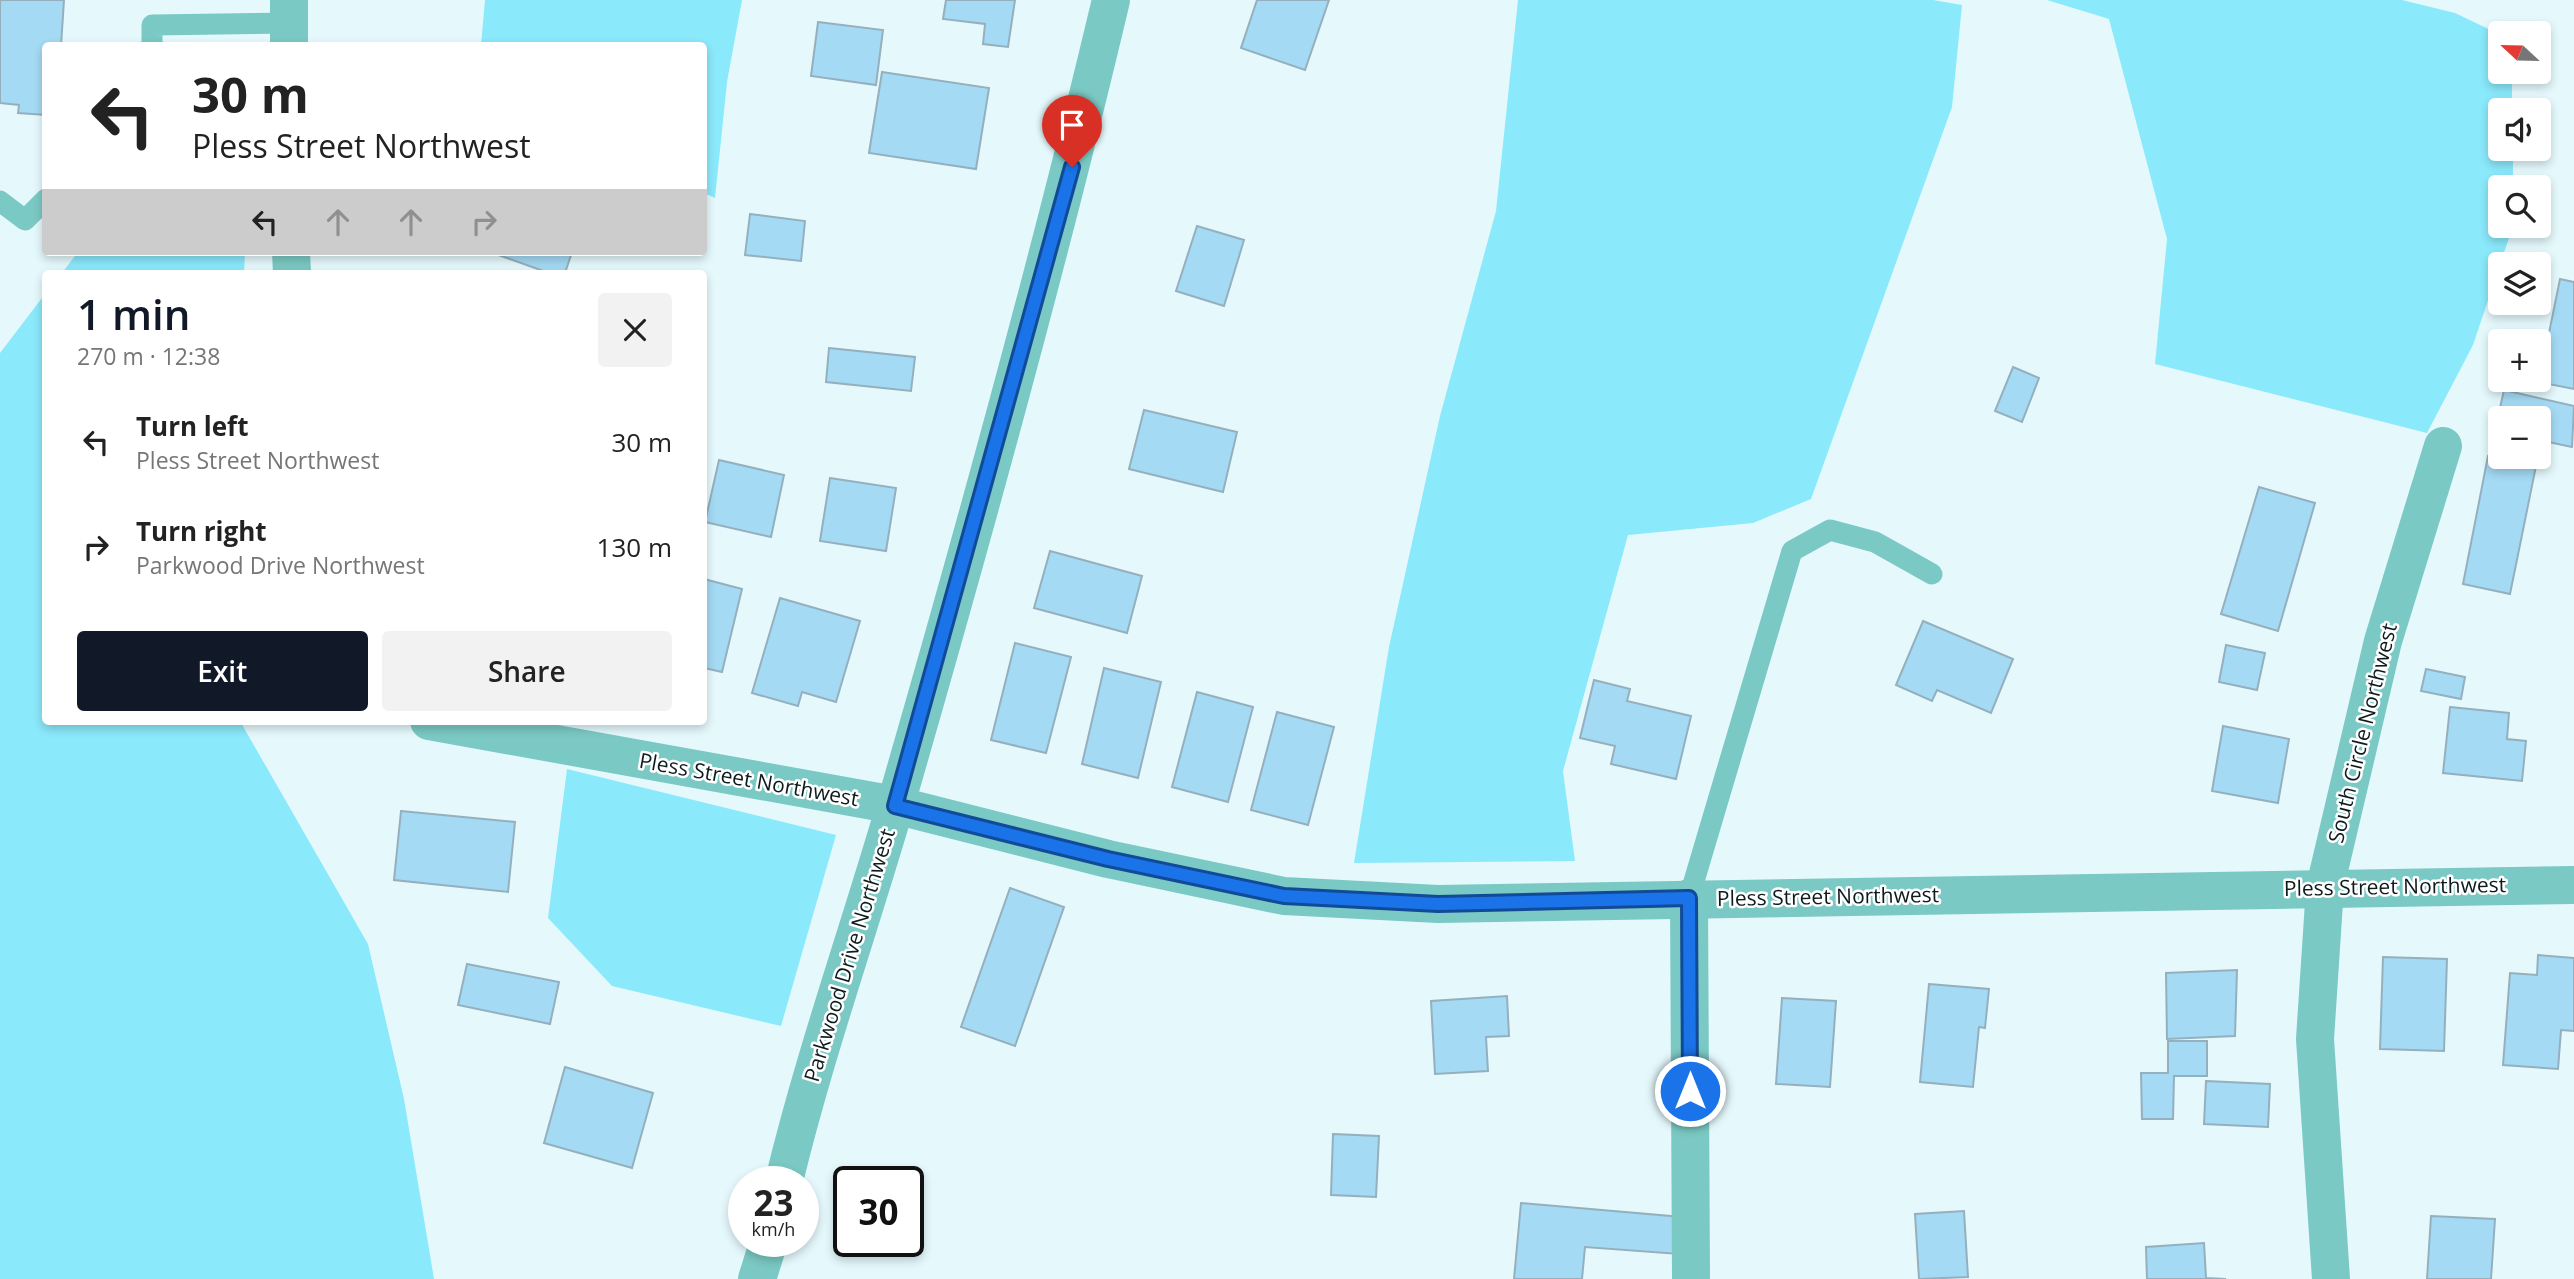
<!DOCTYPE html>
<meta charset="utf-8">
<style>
:root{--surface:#fff;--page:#f2f2f2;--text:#222;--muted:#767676;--accent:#111827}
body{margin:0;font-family:"Open Sans",sans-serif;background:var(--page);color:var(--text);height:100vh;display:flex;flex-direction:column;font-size:26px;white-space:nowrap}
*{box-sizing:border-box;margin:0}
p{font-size:23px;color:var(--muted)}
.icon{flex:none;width:38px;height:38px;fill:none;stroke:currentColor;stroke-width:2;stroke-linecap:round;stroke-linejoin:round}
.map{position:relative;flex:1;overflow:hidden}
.details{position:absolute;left:42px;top:270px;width:665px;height:455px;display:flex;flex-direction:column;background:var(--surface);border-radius:7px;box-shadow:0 4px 10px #0003}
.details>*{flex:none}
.guide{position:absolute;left:42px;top:42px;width:665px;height:214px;border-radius:7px;box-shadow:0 4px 10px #0003;background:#fff;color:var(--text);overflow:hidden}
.needle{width:46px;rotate:292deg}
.fabs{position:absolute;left:2488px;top:21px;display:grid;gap:14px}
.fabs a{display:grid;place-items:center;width:63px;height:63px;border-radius:7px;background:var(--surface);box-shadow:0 4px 10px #0003;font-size:35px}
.speed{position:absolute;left:728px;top:1166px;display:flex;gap:14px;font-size:35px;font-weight:700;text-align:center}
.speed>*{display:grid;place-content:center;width:91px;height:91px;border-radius:50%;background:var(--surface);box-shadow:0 4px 10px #0003;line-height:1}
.speed small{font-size:18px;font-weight:400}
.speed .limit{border:4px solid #111;border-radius:10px;background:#fff;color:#111}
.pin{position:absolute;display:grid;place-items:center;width:60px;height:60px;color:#fff;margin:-72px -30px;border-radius:50% 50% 50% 0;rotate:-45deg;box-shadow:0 0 7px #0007}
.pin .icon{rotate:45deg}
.me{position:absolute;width:77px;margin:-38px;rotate:0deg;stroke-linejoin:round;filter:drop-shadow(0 0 5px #0008)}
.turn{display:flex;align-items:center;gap:24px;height:147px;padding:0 35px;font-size:32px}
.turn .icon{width:91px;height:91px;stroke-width:2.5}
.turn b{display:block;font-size:49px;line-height:60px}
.lanes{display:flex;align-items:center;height:66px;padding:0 35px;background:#0003;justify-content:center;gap:35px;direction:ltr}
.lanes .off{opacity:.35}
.round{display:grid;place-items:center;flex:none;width:74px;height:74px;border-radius:7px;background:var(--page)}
.summary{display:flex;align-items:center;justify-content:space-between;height:119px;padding:0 35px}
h1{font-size:42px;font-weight:600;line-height:52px;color:var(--accent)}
.cta{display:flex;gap:14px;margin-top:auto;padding:14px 35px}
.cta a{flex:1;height:80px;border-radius:7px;background:var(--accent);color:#fff;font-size:28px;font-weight:600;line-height:80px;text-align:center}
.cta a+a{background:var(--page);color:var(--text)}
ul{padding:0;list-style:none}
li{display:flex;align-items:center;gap:21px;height:105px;padding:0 35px}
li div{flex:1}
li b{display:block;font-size:26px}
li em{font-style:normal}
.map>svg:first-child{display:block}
</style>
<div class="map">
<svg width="2574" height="1279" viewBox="0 0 2574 1279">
<rect width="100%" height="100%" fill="#e5f9fd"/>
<g fill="#8ae9fb">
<path d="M485 0H742L727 82 715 198 704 193V46L481 45Z"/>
<path d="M1518 0H1933L1962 5 1952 107 1811 499 1753 523 1628 535 1563 771 1575 861 1354 863 1389 647 1440 416 1496 211Z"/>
<path d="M2047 0H2402L2455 13 2501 35V72H2512V110H2501V149H2513V187H2501V226H2513L2473 345 2427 433 2155 364 2167 239 2109 19Z"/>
<path d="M78 252H245L244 273H62Z"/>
<path d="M45 294 46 721H240L368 944 404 1099 434 1279H0V353Z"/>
<path d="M567 769 836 835 781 1026 612 986 548 918Z"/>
</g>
<g fill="#a4daf4" stroke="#94b0be" stroke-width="2">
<path d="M0 0H64L61 46H46V115L18 113 19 105 0 103Z"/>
<path d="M946 0H1015L1008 47 983 44 985 24 943 19Z"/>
<path d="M1257 0H1329L1305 70 1241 48Z"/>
<path d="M818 22 883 30 876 85 811 76Z"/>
<path d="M882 72 989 88 976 169 869 153Z"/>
<path d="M750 214 805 221 801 261 745 255Z"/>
<path d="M1197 226 1244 240 1224 306 1176 291Z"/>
<path d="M572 252 565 273H549L493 253Z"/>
<path d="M2560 279 2574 282V389L2539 382Z"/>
<path d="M829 348 915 357 911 391 826 382Z"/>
<path d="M2013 367 2039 378 2022 422 1995 411Z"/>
<path d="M2504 390 2574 406 2572 447 2539 440V418H2501V431L2495 430Z"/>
<path d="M1144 410 1237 432 1223 492 1129 469Z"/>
<path d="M2488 456 2536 466 2510 594 2463 584Z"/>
<path d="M719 460 784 475 771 537 705 522Z"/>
<path d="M830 478 896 488 886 551 820 541Z"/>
<path d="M2259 487 2315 503 2278 631 2221 614Z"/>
<path d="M1050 551 1142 576 1127 633 1034 608Z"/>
<path d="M704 579 742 589 722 672 704 668Z"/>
<path d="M780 598 860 621 836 702 802 692 798 706 752 693Z"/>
<path d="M1923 621 2013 659 1991 713 1937 690 1932 701 1896 685Z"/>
<path d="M1015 643 1071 657 1046 753 991 740Z"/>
<path d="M2226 645 2265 653 2257 690 2219 682Z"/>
<path d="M1104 668 1161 682 1138 778 1082 764Z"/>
<path d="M2426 669 2465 677 2461 699 2421 691Z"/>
<path d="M1594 680 1630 689 1627 701 1691 716 1676 779 1611 764 1615 746 1580 738Z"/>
<path d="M1197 692 1253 707 1228 802 1172 787Z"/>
<path d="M2450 707 2509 713 2507 739 2526 741 2522 781 2443 773Z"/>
<path d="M1277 712 1334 727 1308 825 1251 810Z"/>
<path d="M2223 726 2289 739 2278 803 2212 791Z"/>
<path d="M401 811 515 822 508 892 394 880Z"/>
<path d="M1010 888 1064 907 1015 1046 961 1027Z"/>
<path d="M2538 955 2574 958V1031L2561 1030 2558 1069 2503 1065 2510 973 2537 975Z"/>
<path d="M2383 957 2447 959 2444 1051 2380 1049Z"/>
<path d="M467 964 559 982 550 1024 458 1005Z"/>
<path d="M2237 970 2235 1036 2167 1039 2166 973Z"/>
<path d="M1929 984 1989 989 1985 1028 1979 1027 1973 1087 1920 1082Z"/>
<path d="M1507 996 1509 1036 1486 1037 1488 1071 1435 1074 1431 1001Z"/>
<path d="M1782 998 1836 1001 1830 1087 1776 1084Z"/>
<path d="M2168 1041H2207V1076H2174L2173 1119H2142L2141 1073H2168Z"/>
<path d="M565 1067 653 1093 632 1168 544 1143Z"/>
<path d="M2206 1081 2270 1084 2268 1127 2204 1124Z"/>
<path d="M1333 1134 1379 1136 1376 1197 1331 1195Z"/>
<path d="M1521 1203 1682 1217 1679 1254 1585 1247 1582 1279H1514Z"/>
<path d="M1964 1211 1968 1277 1919 1279 1915 1214Z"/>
<path d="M2431 1216 2495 1219 2491 1279H2427Z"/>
<path d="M2204 1243 2206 1278 2226 1279H2147L2146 1247Z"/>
</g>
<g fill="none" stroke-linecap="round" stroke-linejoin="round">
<g stroke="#7bc9c4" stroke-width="21">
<path d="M152 46V25L289 23"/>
<path d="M0 201 25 220 46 199"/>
<path d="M1689 898 1792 551 1830 530 1875 542 1932 574"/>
</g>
<g stroke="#7bc9c4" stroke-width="38">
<path d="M289 0V46"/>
<path d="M291 252 292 273"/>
<path d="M429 721 895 805 1108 859 1284 896 1438 904 2574 885"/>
<path d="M1689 898 1691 1279"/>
<path d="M784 1181C815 1053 859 930 896 803 973 537 1047 270 1111 0"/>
<path d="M757 1279 769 1241"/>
<path d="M2331 1279 2315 1039 2325 887 2383 641 2443 446"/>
</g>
</g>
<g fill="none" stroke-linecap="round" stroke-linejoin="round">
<defs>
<path id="route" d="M1072 167 895 806 1108 859 1284 896 1438 904 1689 898 1690 1091"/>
</defs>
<use href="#route" stroke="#114b97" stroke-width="18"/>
<use href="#route" stroke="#1a73e8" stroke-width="12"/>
</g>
<g text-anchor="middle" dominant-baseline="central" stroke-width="5" stroke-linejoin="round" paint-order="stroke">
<g font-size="21" fill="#0e1b1d" stroke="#fff">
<text transform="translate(2362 733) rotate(-76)">South Circle Northwest</text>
<text transform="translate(749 779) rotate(10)">Pless Street Northwest</text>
<text transform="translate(2395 886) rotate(-1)">Pless Street Northwest</text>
<text transform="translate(1828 896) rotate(-1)">Pless Street Northwest</text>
<text transform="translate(849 955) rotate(-73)">Parkwood Drive Northwest</text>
</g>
</g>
</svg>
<div class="fabs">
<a><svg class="needle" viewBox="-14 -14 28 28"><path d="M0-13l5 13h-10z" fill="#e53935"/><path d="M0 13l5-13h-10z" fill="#767676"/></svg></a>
<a><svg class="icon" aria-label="sound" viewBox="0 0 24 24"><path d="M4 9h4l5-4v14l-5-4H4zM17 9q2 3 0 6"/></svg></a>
<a><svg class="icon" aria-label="search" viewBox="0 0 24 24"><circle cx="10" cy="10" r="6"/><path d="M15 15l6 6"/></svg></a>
<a><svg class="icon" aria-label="layers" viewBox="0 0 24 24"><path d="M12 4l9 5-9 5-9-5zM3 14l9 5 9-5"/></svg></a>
<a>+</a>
<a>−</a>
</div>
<div class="speed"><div>23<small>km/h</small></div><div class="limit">30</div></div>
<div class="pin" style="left:1072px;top:167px;background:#d93025"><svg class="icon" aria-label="arrive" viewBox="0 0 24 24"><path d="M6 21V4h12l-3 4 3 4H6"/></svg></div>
<svg class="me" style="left:1690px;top:1091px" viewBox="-20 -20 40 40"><circle r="17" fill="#1a73e8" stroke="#fff" stroke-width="3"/><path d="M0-11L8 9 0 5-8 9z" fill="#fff"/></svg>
<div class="guide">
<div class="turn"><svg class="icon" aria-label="left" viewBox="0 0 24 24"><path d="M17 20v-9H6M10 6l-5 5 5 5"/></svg><div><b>30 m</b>Pless Street Northwest</div></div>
<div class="lanes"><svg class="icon" aria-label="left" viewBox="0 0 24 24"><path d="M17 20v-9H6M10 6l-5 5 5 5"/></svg><svg class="icon off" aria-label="ahead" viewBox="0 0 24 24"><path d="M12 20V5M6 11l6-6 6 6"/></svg><svg class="icon off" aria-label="ahead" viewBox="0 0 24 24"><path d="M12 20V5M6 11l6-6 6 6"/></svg><svg class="icon off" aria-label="right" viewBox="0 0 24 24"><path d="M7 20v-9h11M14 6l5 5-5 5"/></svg></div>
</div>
<section class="details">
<div class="summary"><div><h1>1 min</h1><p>270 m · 12:38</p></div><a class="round"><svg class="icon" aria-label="close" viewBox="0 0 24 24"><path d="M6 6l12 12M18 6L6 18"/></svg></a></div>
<ul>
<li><svg class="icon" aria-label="left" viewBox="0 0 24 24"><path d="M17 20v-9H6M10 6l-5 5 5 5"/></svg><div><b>Turn left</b><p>Pless Street Northwest</p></div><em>30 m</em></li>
<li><svg class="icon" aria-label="right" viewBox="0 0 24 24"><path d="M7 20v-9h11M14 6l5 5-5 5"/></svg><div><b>Turn right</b><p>Parkwood Drive Northwest</p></div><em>130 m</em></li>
</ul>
<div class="cta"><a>Exit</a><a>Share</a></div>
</section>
</div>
